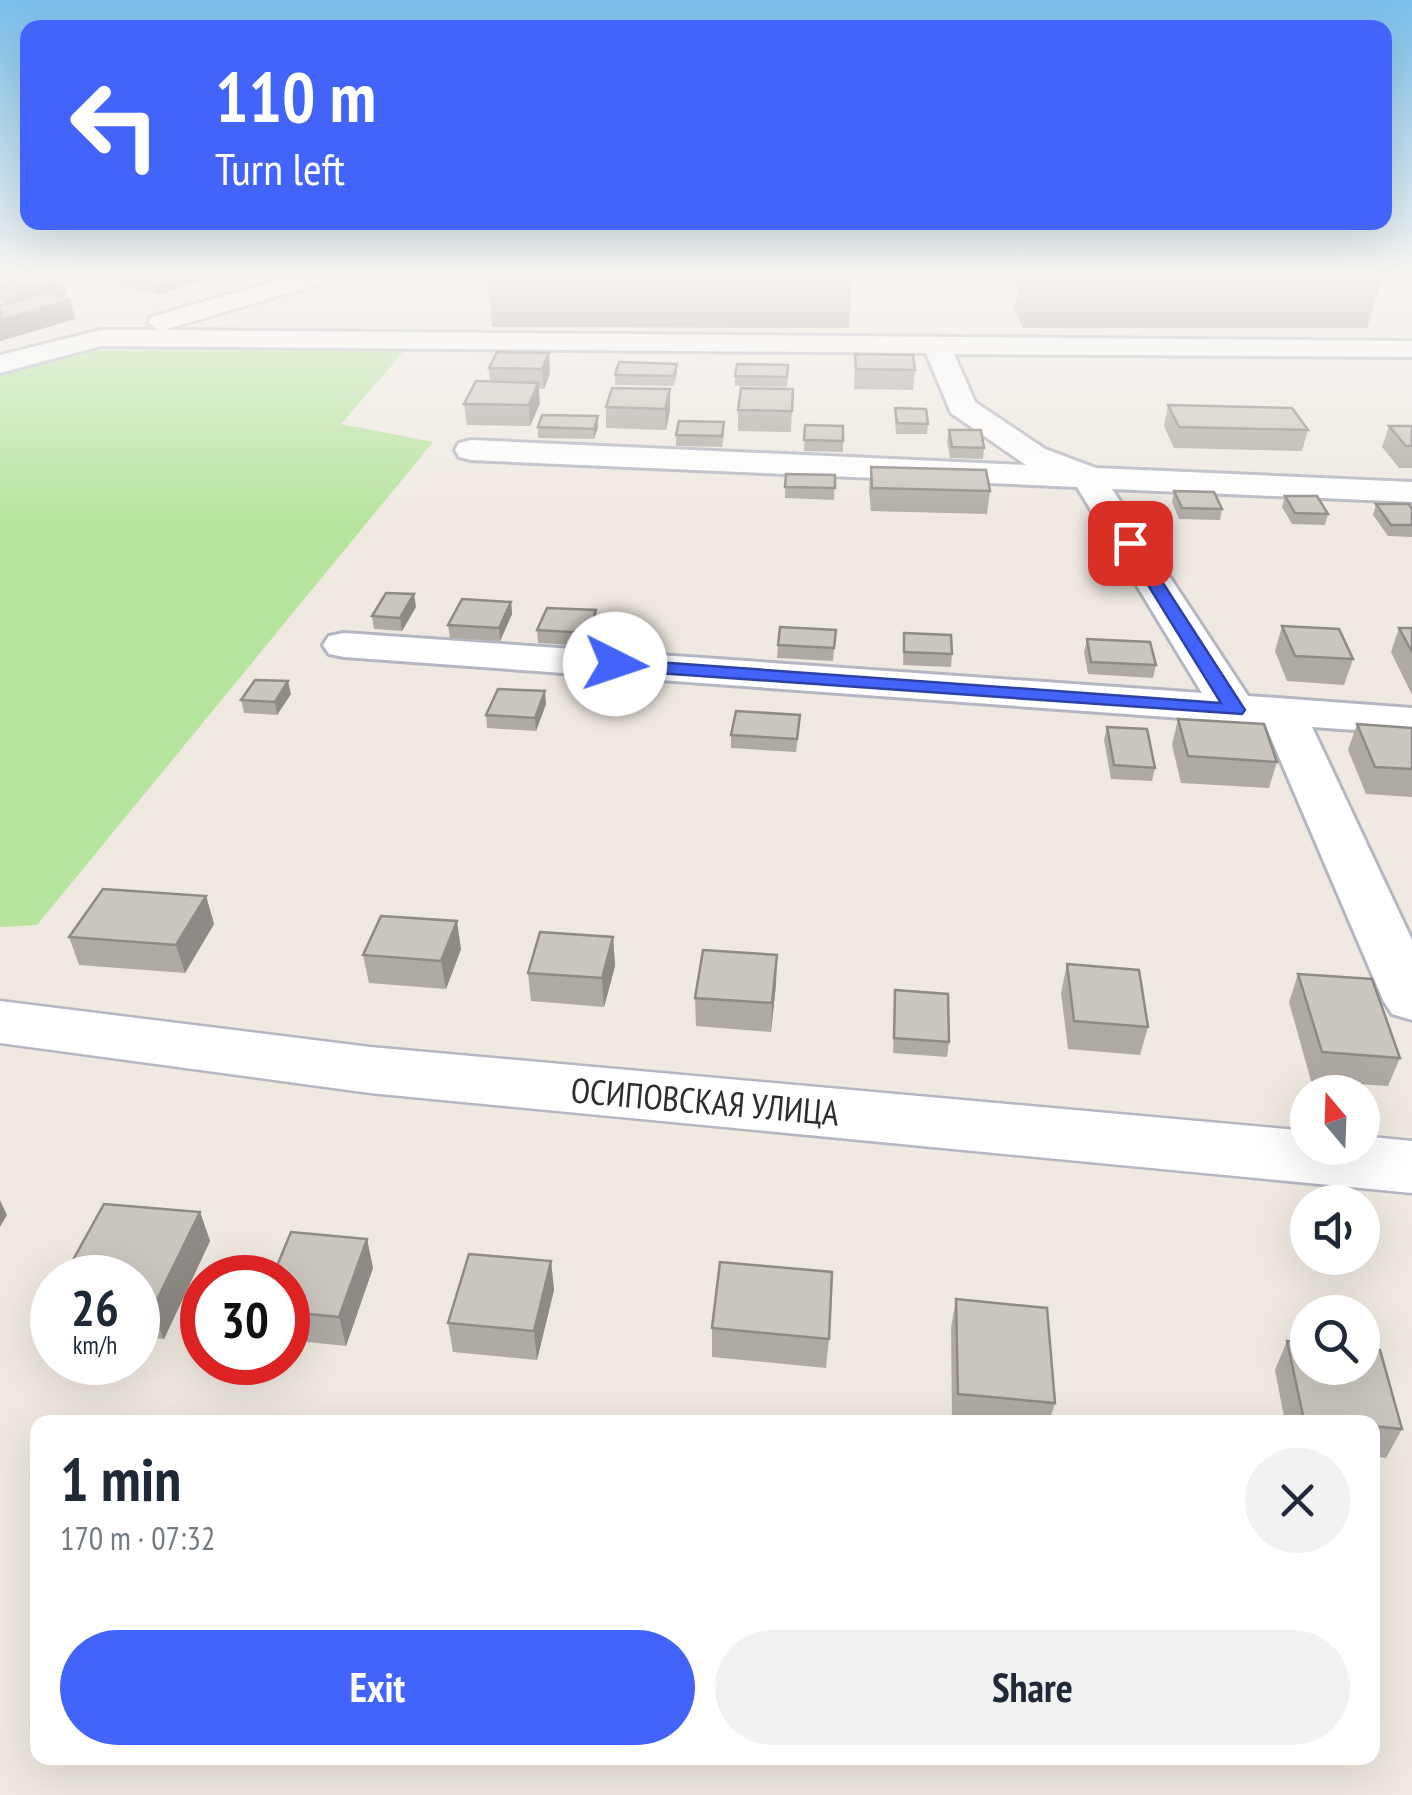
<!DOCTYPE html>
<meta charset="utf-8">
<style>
:root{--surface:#fff;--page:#f2f2f3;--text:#1f2937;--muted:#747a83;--accent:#4264fb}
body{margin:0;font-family:"PT Sans Narrow",sans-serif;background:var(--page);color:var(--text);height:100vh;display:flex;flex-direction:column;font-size:38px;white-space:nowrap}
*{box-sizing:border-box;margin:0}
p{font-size:32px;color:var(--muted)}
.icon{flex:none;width:55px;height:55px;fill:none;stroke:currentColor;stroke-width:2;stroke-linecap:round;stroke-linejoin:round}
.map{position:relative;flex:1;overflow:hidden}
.panel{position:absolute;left:30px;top:1415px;width:1350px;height:350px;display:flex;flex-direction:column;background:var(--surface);border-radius:20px;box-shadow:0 10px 40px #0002}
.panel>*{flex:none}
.guide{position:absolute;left:20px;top:20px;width:1372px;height:210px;border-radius:20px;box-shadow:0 10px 40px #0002;background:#4264fb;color:#fff;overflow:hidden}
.needle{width:65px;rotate:341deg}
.fabs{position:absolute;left:1290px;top:1075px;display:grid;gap:20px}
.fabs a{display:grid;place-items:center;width:90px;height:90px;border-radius:50%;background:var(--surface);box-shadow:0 10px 40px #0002;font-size:50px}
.speed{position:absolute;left:30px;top:1255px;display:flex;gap:20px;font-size:50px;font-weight:700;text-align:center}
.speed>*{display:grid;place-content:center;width:130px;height:130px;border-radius:50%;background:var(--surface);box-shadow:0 10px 40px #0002;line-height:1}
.speed small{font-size:25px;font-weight:400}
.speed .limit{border:15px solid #d22;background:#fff;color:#111}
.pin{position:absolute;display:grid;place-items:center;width:85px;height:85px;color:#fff;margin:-42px;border-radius:20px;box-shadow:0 5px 15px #0006}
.me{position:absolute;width:110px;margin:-55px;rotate:94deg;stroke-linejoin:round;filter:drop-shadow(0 0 8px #0008)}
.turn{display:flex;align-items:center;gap:35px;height:210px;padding:0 30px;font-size:45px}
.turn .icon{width:130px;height:130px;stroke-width:2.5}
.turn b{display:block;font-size:70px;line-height:85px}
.round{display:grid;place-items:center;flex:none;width:105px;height:105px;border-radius:52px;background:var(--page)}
.summary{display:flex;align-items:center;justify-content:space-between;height:170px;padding:0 30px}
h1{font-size:60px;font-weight:800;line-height:75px}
.primary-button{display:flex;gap:20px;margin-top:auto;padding:20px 30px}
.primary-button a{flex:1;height:115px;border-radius:60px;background:var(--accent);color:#fff;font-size:40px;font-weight:800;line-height:115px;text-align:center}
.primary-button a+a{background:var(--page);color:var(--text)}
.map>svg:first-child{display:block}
</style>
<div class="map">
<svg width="1412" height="1795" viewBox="0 0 1412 1795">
<rect width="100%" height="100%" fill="#efe9e1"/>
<path fill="#b6e59e" d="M90 350 404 351 341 424 433 442 37 925 0 927V372Z"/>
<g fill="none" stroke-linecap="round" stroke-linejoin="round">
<defs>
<path id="minor" d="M297 275H334L331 280 164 330 1412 341V357L954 354 975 402 1045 449 1096 468 1412 482V502L1112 489 1248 696 1412 708V734L1312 727 1412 940V1020L1392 1014 1383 1000 1265 724 344 657 329 654 323 645 329 636 344 633 1202 693 1077 487 471 460 459 457 455 450 459 443 471 440 1026 465 951 413 926 353 101 346 0 373V355L101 330H158L148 323 151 317Z"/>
<path id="tertiary" d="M0 1001 370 1047 1308 1131V1148H1362V1136L1412 1141V1193L370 1093 0 1043Z"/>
</defs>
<use href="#minor" stroke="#b4b7c1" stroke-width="6"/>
<use href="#tertiary" stroke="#b4b7c1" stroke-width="5"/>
<use href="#minor" fill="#fff" fill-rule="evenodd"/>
<use href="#tertiary" fill="#fff" fill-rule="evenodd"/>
</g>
<g fill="#afaba4">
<path d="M0 275 61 277 66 295 59 297 70 300 75 319 0 341V305L6 303 0 301Z"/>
<path d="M117 275H203L204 280 157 295 119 285Z"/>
<path d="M222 275H255L238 280Z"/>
<path d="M1004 275H1371L1380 283 1367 328H1023L1015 311 1018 284H1011Z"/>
<path d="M488 282H851L849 328 492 327Z"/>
<path d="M497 352 550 373 544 389H539L540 403 530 426 467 425 464 404 490 382 489 368Z"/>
<path d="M855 354 915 370 913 390 854 389Z"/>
<path d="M677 364V374L674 386 615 385V375Z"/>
<path d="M788 365 787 387 735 386V376Z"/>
<path d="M612 388 670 410 666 430 606 428V407Z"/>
<path d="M793 389 791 432 738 431V410Z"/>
<path d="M1168 405 1308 430 1302 451 1174 448 1164 426Z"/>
<path d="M895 408 928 424 927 434H896L895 419Z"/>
<path d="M598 416V427L594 439 538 438V427Z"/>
<path d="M805 425 843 441V452L804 451Z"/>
<path d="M1389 426H1412V468H1399L1382 447Z"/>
<path d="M949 430 984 448 983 459 950 458 947 441Z"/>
<path d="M724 433 722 447 676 446V435Z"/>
<path d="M871 467 990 491 987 514 871 511 869 490Z"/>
<path d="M786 474 835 475 834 500 785 498Z"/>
<path d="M1174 491 1222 509 1220 520 1179 519 1172 502Z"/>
<path d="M1285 496 1328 514 1325 525 1292 524 1282 507Z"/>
<path d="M1376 504 1412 509V537L1388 536 1373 515Z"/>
<path d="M511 602 512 614 500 641 450 638 448 625Z"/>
<path d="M416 607 402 631 374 629 372 616Z"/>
<path d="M596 610 597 623 589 646 538 643 537 630Z"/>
<path d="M1282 626 1353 659 1344 685 1287 681 1275 651Z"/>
<path d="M1399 628H1412V695L1391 652Z"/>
<path d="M836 630 833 661 777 658 778 645Z"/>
<path d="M904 633 952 654 951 667 903 665Z"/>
<path d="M1087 639 1156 665 1153 678 1088 674 1084 652Z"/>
<path d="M291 694 277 715 244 713 241 700Z"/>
<path d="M546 704 536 731 487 728 486 715Z"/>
<path d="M1178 719 1277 762 1269 788 1181 783 1172 745Z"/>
<path d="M1357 724 1412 728V797L1366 794 1348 750Z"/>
<path d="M1107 727 1155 768 1152 781 1111 779 1104 740Z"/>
<path d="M799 728 796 752 731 748V735Z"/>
<path d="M206 896 214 924 185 973 79 965 69 937Z"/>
<path d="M613 937 615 966 604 1007 531 1001 528 973Z"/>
<path d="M461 949 446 989 369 983 363 955Z"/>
<path d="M1067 964 1148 1027 1140 1055 1068 1049 1061 993Z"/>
<path d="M1298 974 1400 1058 1388 1086 1311 1081 1289 1002Z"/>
<path d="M776 984 771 1032 696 1026 695 998Z"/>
<path d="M895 990 949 1042 947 1057 893 1053Z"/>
<path d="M200 1212 210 1241 164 1339 138 1337V1278Z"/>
<path d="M367 1239 373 1268 346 1346 288 1340V1278Z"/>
<path d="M551 1261 554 1290 537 1360 453 1352 448 1323Z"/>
<path d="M956 1299 1055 1403 1049 1422H952L951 1328Z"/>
<path d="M712 1328 829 1339 826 1368 712 1357Z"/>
<path d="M1287 1341 1402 1429 1386 1458 1372 1456V1422H1285L1275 1370Z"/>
</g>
<g fill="#8e8b86">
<path d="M161 275H203L204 280 157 295 153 277Z"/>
<path d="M237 275H255L238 280Z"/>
<path d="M61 277 66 295 19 308 14 290Z"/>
<path d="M70 300 75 319 0 341V320Z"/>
<path d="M549 353 550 373 544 389 542 369Z"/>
<path d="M538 383 540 403 530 426 529 405Z"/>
<path d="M670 389V410L666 430 665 409Z"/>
<path d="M598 416V427L594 439V429Z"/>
<path d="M414 594 416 607 402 631 400 618Z"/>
<path d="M511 602 512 614 500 641 499 628Z"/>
<path d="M596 610 597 623 589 646 588 633Z"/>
<path d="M288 681 291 694 277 715 275 702Z"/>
<path d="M545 691 546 704 536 731 535 718Z"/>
<path d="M206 896 214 924 185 973 176 945Z"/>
<path d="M457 921 461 949 446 989 441 961Z"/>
<path d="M613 937 615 966 604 1007 602 978Z"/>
<path d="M777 955 776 984 771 1032 772 1003Z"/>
<path d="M0 1200 7 1215 0 1227Z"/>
<path d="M200 1212 210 1241 164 1339 152 1310Z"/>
<path d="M367 1239 373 1268 346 1346 339 1317Z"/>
<path d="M551 1261 554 1290 537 1360 534 1331Z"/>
</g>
<g fill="#cbc7bf" stroke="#8e8b86" stroke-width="2.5">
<path d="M0 275H54L61 277 14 290 0 285Z"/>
<path d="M491 275H849L851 282H488Z"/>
<path d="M1025 275H1371L1380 283 1029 282Z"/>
<path d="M46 293 70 300 0 320V305Z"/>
<path d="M497 352 549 353 542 369 489 368Z"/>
<path d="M855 354 913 355 915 370 856 369Z"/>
<path d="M619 362 677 364 674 376 615 375Z"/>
<path d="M737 364 788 365 787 377 735 376Z"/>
<path d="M476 381 538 383 529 405 464 404Z"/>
<path d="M612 388 670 389 665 409 606 407Z"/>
<path d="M741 388 793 389 792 411 738 410Z"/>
<path d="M1168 405 1292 408 1308 430 1179 427Z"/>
<path d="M895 408 926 409 928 424 897 423Z"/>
<path d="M542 415 598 416 594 429 538 427Z"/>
<path d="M679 421 724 422 722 436 676 435Z"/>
<path d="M805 425 843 426V441L804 440Z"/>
<path d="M1389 426H1412V446H1406Z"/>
<path d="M949 430H981L984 448 952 447Z"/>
<path d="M871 467 986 470 990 491 872 488Z"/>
<path d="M786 474 835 475V488L785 487Z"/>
<path d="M1174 491 1214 492 1222 509 1182 508Z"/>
<path d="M1285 496H1317L1328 514 1295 513Z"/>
<path d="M1376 504H1409L1412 509V525H1391Z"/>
<path d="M386 593 414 594 400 618 372 616Z"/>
<path d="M462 599 511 602 499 628 448 625Z"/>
<path d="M547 608 596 610 588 633 537 630Z"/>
<path d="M1282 626 1339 629 1353 659 1295 656Z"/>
<path d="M780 627 836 630 834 648 778 645Z"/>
<path d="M1399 628H1412V652Z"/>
<path d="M904 633 951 635 952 654 904 652Z"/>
<path d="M1087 639 1150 642 1156 665 1091 662Z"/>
<path d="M255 680 288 681 275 702 241 700Z"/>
<path d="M498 689 545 691 535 718 486 715Z"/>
<path d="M736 711 800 715 797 739 731 735Z"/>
<path d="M1178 719 1264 724 1277 762 1188 756Z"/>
<path d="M1357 724 1412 728V769L1375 767Z"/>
<path d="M1107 727 1147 729 1155 768 1114 765Z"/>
<path d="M103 889 206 896 176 945 69 937Z"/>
<path d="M381 916 457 921 441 961 363 955Z"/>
<path d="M540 932 613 937 602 978 528 973Z"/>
<path d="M703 950 777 955 772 1003 695 998Z"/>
<path d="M1067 964 1139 970 1148 1027 1074 1021Z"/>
<path d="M1298 974 1372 979 1400 1058 1322 1052Z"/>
<path d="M895 990 948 994 949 1042 894 1038Z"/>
<path d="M104 1204 200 1212 152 1310 138 1309V1278H63Z"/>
<path d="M291 1232 367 1239 339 1317 288 1312V1278H272Z"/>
<path d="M469 1254 551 1261 534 1331 448 1323Z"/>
<path d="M720 1262 832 1272 829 1339 712 1328Z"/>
<path d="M956 1299 1047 1308 1055 1403 958 1394Z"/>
<path d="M1287 1341 1308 1343V1368H1362V1349L1380 1350 1402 1429 1372 1426V1422H1331L1304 1420Z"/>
</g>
<linearGradient id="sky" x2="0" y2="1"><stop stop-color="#7abfeb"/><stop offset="0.52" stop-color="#f8f5f2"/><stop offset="1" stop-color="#f8f5f2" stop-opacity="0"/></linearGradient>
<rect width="1412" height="526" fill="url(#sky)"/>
<path fill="#4264fb" stroke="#2b41a3" stroke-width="2.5" d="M1130 538 1137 543 1245 710 1242 714 615 670 606 664 615 659 1221 703 1122 543Z"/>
<g text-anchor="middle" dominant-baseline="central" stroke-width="8" stroke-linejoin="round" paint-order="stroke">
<g font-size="35" fill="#2e2e2e" stroke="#fff">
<text transform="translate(705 1101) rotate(5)">ОСИПОВСКАЯ УЛИЦА</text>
</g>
</g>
</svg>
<div class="fabs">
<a><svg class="needle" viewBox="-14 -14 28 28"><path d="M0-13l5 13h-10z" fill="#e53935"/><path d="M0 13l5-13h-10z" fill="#747a83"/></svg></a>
<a><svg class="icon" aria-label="sound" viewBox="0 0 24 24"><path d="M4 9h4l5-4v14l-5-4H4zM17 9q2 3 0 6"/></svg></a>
<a><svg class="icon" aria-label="search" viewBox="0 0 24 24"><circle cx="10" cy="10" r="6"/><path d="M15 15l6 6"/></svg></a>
</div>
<div class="speed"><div>26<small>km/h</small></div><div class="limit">30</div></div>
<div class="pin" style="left:1130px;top:543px;background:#d93025"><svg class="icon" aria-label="arrive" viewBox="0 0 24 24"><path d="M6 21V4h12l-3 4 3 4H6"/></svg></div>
<svg class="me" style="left:615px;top:664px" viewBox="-20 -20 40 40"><circle r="19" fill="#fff"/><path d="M0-13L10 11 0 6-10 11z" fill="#4264fb"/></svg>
<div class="guide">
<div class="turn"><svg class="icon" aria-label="left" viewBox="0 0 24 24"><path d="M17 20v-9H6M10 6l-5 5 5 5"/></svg><div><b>110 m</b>Turn left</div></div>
</div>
<section class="panel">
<div class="summary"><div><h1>1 min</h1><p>170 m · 07:32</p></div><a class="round"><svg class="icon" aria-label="close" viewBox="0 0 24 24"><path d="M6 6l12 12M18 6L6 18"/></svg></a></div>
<div class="primary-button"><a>Exit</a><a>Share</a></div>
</section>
</div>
